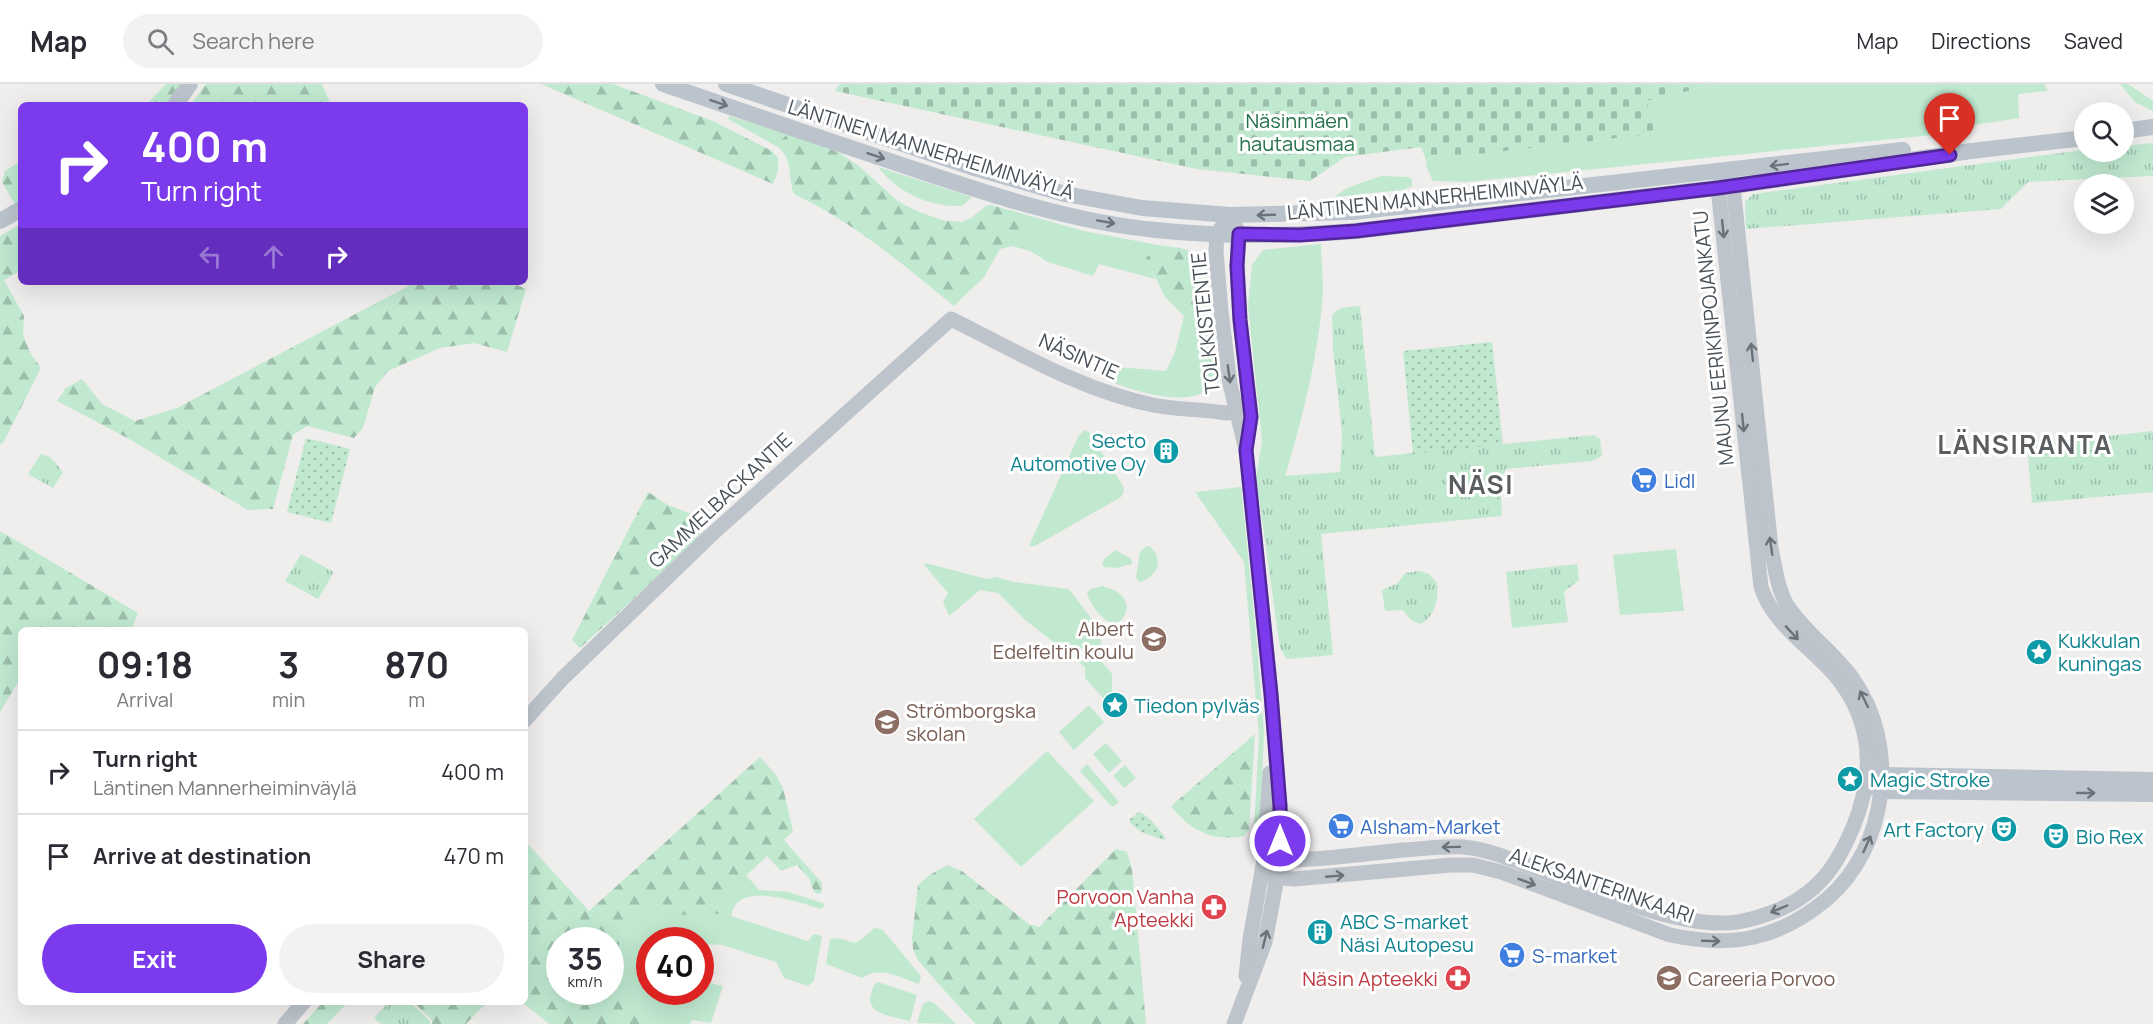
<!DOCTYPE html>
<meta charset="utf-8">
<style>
:root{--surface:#fff;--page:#f2f2f3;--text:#2b2b33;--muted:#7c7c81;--line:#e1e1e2;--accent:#7c3aed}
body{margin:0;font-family:Manrope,sans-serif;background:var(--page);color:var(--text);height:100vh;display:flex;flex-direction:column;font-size:22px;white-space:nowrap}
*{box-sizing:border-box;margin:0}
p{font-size:20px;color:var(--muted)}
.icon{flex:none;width:33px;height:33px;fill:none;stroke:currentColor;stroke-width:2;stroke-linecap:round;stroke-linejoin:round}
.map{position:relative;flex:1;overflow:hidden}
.side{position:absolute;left:18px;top:543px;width:510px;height:378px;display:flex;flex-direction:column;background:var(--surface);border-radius:9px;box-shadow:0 6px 24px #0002}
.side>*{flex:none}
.banner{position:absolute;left:18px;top:18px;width:510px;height:183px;border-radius:9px;box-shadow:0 6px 24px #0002;background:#7c3aed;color:#fff;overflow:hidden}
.buttons{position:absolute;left:2074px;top:18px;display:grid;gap:12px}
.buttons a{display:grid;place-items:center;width:60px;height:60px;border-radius:50%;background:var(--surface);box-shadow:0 6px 24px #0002;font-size:30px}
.speed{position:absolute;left:546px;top:843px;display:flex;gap:12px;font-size:30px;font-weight:700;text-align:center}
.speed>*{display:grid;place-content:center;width:78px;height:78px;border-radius:50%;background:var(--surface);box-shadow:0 6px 24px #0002;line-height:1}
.speed small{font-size:15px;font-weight:400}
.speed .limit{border:9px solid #d22;background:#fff;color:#111}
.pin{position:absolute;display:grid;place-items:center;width:51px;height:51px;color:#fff;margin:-62px -26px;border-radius:50% 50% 50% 0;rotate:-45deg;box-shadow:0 0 6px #0007}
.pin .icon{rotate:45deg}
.me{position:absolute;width:66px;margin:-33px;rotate:0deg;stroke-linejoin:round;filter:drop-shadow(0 0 4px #0008)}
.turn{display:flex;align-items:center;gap:21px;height:126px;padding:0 24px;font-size:27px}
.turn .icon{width:78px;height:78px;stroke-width:2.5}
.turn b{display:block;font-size:42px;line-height:51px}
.lanes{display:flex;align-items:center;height:57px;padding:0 24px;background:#0003;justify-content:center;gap:30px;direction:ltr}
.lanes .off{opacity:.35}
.eta{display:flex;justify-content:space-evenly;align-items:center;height:102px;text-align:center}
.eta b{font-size:36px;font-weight:700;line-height:42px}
.action{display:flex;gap:12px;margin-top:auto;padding:12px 24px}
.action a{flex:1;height:69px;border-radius:36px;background:var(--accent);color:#fff;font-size:24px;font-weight:700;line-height:69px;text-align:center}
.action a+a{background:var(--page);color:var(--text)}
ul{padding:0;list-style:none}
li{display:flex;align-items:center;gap:18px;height:84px;padding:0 24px;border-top:2px solid var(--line)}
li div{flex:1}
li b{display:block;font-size:22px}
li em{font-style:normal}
header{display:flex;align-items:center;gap:36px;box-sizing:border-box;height:84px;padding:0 30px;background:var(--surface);border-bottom:2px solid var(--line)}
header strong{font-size:28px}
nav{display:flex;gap:33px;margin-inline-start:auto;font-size:21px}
.search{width:420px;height:54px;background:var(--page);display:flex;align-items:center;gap:15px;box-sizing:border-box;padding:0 21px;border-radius:33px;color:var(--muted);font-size:22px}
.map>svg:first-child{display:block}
</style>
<header>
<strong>Map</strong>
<div class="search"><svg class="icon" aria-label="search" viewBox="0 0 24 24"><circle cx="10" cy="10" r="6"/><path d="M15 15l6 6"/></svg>Search here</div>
<nav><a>Map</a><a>Directions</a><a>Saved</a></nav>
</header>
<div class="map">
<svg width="2153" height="940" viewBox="0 0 2153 940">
<defs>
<pattern id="forest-firs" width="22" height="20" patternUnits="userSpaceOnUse" patternTransform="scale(1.5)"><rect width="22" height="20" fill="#c0e9d0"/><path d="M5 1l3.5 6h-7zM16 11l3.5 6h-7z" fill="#9ebfac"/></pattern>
<pattern id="cemetery-stones" width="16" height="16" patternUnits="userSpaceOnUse" patternTransform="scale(1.5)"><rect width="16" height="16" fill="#c0e9d0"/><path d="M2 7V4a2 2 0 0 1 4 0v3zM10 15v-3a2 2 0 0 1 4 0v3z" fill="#9ebfac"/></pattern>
<pattern id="park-tufts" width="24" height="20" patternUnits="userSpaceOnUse" patternTransform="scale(1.5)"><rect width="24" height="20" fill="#c0e9d0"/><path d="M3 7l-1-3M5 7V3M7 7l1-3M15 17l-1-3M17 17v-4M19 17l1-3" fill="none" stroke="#9ebfac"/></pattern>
<pattern id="garden-dots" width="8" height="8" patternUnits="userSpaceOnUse" patternTransform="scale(1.5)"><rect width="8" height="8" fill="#c0e9d0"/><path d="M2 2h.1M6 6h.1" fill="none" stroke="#9ebfac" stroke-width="1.8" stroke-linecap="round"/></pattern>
</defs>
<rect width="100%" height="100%" fill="#f0eded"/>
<g fill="#c0e9d0">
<path d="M1718 0H2044L2048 7 2018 10 2019 34 1975 41 1963 48 1466 98 1433 97 1427 84 1426 76 1652 50 1655 37 1646 17Z"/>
<path d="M2120 0H2128L2153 17V27L2135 18Z"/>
<path d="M729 32 787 50 776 62 728 35Z"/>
<path d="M878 83 972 113 962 122C928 123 899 109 878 83Z"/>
<path d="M1381 92 1408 93 1412 95V102L1403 106 1334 113 1347 104Z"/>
<path d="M1034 133 1084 147 1158 161 1147 174 1155 195 1099 180 1093 192 1048 178 1030 167 1013 162Z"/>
<path d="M1321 160C1321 175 1323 191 1323 206 1319 270 1303 332 1285 393L1256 394 1262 357 1248 222 1252 181 1263 166Z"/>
<path d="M1184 232 1210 243 1216 294C1205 323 1158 313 1135 306 1123 302 1109 299 1102 288L1104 282 1166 287 1175 268Z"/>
<path d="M1084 346 1089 348 1123 402 1124 408 1121 413 1035 462H1029L1078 353Z"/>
<path d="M1241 403 1256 549 1264 649 1260 747 1254 745 1259 651 1244 478 1195 408Z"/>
<path d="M1149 462C1165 475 1158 492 1140 498L1136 494 1140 468 1145 463Z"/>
<path d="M1676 465 1684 527 1620 531 1613 471Z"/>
<path d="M1116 466 1131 475 1132 480 1116 484 1104 483 1102 479 1106 473Z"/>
<path d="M925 479 987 495 996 493 1014 498 1069 505 1100 546 1102 578 1112 590V609L1108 616H1105L1085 594V583L1024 535 998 509 980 506 949 532 943 518 948 509 924 481Z"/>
<path d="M1102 502C1115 505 1125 510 1127 524 1119 557 1092 528 1087 509L1091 505Z"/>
<path d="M1089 621 1104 638 1074 666 1059 648Z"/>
<path d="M1106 659 1122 677 1109 689 1093 670Z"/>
<path d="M1047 667 1094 717 1021 783 974 735Z"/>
<path d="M1087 680 1119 718 1112 723 1080 687Z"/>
<path d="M1125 681 1136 694 1124 704 1113 692Z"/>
<path d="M746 791 759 806 788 808 823 819 824 822 821 825C802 819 752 802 737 819 734 822 732 828 731 832L808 857 814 850 822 852 814 897 808 902 784 894 776 878 722 861 701 860 700 856H650V908H700L701 897 723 902 711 939 692 936 690 940H648L622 913 611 890 621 855 639 827 656 816 718 830 734 803Z"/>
<path d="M874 844 882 845 921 892 919 900C900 894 881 881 862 894L826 880 830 855C854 850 847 872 874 844Z"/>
<path d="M878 898 917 911 910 937C895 933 864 930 871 910 873 904 873 901 878 898Z"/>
<path d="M951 914 971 922 986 940H976Z"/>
<path d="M929 917 934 919 956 940 917 939 923 920Z"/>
</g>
<g fill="url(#forest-firs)">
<path d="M166 0H181L165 21H146Z"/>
<path d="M206 0H322L331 21H190Z"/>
<path d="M541 0H613L713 37 772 67 778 74V87L773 100Z"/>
<path d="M787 50 838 68 860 83 899 118 919 128 942 136 961 138 971 134 986 122 991 121 1034 133 1013 162 1000 165 984 193 954 222C902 180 855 139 794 110 787 91 794 73 776 62Z"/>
<path d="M21 77V117L15 120 2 98 5 87Z"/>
<path d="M21 140V186L4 196 24 232 23 251 31 270 41 284 3 359 0 360V152Z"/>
<path d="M1158 161 1180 164 1197 169C1209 191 1207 219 1210 243L1184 232 1165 213 1146 174Z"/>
<path d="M416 198H510L526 205 507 268 474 259 440 264 388 287 375 303 363 344 354 354 307 342 293 351 273 425 248 426 131 356 57 317 66 304 82 295 102 320 135 337 177 324Z"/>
<path d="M648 408 668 421 709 437 695 458 580 564 572 556Z"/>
<path d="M0 447 138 529 131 546H21V602L17 600 0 628Z"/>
<path d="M1255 650 1249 745 1244 752C1213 758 1190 747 1171 722Z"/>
<path d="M760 673 776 691 783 704 793 747 784 756 822 799V808L819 810 814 808 809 794 797 781 781 787 767 772 734 803 718 830 673 831 656 816 639 827 621 855 611 889 610 856H560V908H610L611 889 622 913 648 940H549L522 918H525V757L589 827Z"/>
<path d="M1116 765 1127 768 1132 785 1146 940H986L971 922 951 914 917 875 913 865 912 854 918 801 928 792 947 781 962 787 1029 840 1039 843Z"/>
<path d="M323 918H348L327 940H303Z"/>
<path d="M413 918H487L466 940H432V936Z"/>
</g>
<path fill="url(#cemetery-stones)" d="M840 0H1718L1646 17 1655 37 1652 50 1426 76 1421 63 1345 73 1310 97 1197 85 835 7Z"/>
<g fill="url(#park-tufts)">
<path d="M2153 59V92L2028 98 2001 125 1746 145 1745 118 1753 110 2083 66 2124 68V62Z"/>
<path d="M1360 222 1375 373 1594 351 1600 355 1602 372 1592 377 1506 385 1500 397 1502 432 1321 450 1333 571 1287 575 1280 564 1256 394 1340 388 1342 349 1333 266 1332 232C1337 222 1350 223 1360 222Z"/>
<path d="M2153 347V408L2032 419 2027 361Z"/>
<path d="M41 370 50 373 63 388 53 404 28 390Z"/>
<path d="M301 470 334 488 318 515 285 497Z"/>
<path d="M1577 480 1579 496 1564 508 1568 538 1512 544 1506 488Z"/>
<path d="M1419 487 1429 490 1437 499C1439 514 1435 532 1421 540L1411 536 1403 526 1385 527 1382 506 1398 499 1405 489Z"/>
<path d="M389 918H410L430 937V940H381L374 934Z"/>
</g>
<g fill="url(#garden-dots)">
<path d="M1492 258 1503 360 1413 370 1403 267Z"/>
<path d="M306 354 350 365 331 439 287 428Z"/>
<path d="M1139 728C1150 732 1158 745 1166 754L1164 756 1141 748 1130 739V735Z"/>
</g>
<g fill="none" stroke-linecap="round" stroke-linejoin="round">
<g stroke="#bdc4cb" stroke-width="15">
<path d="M525 636 562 595 710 452 951 235C1016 267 1082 307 1153 321 1177 326 1202 325 1226 329L1236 328 1245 322"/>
<path d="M1264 776C1310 777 1357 771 1403 766 1422 765 1443 762 1463 763 1487 765 1511 775 1534 784 1588 804 1667 840 1724 839 1742 839 1761 833 1778 826 1804 815 1825 797 1839 772 1860 735 1874 690 1864 648 1859 627 1848 606 1834 590 1809 562 1773 540 1761 503L1718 104 1723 93"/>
<path d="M1262 792 1294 795 1451 781H1473L1501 788 1670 851C1731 864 1778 856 1827 815 1888 763 1900 661 1853 595 1834 568 1805 549 1787 521 1777 504 1775 482 1771 464L1733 102 1728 93"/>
<path d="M1246 892 1250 855 1264 776 1270 689"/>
<path d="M285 940 304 918"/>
<path d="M1234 940 1265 858 1277 794 1280 757V722L1271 610 1246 366 1230 300 1221 227 1216 167 1217 150 1230 131 1239 150 1237 182 1240 236 1251 333 1246 366"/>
</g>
<g stroke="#bbc4cd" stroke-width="16">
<path d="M663 0C744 28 824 55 905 82 986 109 1070 138 1156 146 1222 153 1290 152 1356 147L1733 102 1971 67 2085 54"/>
<path d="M726 0 971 83 1065 110 1142 124 1230 131 1353 128 1903 66"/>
<path d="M175 21 190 0"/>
<path d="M2124 47 2153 43"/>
<path d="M0 137 21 125"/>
<path d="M1866 699 1881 707 2153 710"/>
<path d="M1866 699 1882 691 2153 696"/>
</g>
</g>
<defs><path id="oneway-shaft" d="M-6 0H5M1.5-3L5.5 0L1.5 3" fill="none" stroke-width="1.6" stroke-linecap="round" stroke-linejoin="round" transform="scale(1.5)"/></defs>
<g stroke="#6a737b">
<use href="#oneway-shaft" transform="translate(719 19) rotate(19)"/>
<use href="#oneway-shaft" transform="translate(876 72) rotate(18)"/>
<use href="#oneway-shaft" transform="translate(1779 81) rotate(173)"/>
<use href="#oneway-shaft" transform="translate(1266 131) rotate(178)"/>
<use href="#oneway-shaft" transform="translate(1106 138) rotate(10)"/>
<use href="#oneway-shaft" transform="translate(2086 709)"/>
</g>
<g stroke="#6b737a">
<use href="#oneway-shaft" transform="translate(1723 145) rotate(84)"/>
<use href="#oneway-shaft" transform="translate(1752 268) rotate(-96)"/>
<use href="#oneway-shaft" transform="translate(1229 290) rotate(82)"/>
<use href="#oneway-shaft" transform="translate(1743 339) rotate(84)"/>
<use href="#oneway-shaft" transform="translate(1771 462) rotate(-98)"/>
<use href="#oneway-shaft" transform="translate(1792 549) rotate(47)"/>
<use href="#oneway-shaft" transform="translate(1864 615) rotate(-116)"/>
<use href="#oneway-shaft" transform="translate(1867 760) rotate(-66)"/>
<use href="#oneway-shaft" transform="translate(1451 763) rotate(179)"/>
<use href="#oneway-shaft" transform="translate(1335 792) rotate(-5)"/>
<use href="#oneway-shaft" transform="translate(1527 798) rotate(21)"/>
<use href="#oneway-shaft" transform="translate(1779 825) rotate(157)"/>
<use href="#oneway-shaft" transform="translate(1265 855) rotate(-76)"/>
<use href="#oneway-shaft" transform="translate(1711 857) rotate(2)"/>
</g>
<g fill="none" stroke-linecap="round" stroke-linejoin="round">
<defs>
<path id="route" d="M1280 757V722L1271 610 1246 366 1251 333 1240 236 1237 182 1239 150 1300 151 1356 147 1718 104 1950 71"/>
</defs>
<use href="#route" stroke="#51269a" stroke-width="15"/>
<use href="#route" stroke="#7c3aed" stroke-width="10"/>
</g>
<defs>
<symbol id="building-disc" viewBox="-11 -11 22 22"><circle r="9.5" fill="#0f9aa8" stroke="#fff"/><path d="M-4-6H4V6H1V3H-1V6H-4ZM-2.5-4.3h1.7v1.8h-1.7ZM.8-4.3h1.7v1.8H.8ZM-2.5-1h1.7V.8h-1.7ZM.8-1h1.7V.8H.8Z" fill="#fff"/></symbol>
<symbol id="supermarket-disc" viewBox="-11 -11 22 22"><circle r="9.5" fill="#3f7fe0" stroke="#fff"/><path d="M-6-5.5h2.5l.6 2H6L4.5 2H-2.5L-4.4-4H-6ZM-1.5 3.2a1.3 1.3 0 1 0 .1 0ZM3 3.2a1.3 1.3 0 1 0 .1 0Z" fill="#fff"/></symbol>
<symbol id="school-disc" viewBox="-11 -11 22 22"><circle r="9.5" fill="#8d6e63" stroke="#fff"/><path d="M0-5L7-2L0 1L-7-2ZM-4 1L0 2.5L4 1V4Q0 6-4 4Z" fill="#fff"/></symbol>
<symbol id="sight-disc" viewBox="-11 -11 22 22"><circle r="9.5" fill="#0f9aa8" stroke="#fff"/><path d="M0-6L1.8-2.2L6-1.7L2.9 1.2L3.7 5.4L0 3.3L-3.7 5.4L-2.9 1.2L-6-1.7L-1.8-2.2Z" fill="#fff"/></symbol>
<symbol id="theatre-disc" viewBox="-11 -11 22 22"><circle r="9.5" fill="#0f9aa8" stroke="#fff"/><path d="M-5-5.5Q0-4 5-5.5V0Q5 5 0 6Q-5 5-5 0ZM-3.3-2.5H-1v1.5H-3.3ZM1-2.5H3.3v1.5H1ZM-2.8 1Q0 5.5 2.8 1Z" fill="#fff"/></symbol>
<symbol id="pharmacy-disc" viewBox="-11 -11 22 22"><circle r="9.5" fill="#e0444e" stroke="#fff"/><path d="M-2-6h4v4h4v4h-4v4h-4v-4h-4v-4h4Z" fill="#fff"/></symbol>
</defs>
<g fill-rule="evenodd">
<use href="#building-disc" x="1151" y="352" width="30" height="30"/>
<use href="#supermarket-disc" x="1629" y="381" width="30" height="30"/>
<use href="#school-disc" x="1139" y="540" width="30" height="30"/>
<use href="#sight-disc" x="2024" y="553" width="30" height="30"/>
<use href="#sight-disc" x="1100" y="606" width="30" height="30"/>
<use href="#school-disc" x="872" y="623" width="30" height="30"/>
<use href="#sight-disc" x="1835" y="680" width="30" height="30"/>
<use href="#supermarket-disc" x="1326" y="727" width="30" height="30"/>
<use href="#theatre-disc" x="1989" y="730" width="30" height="30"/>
<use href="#theatre-disc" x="2041" y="737" width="30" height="30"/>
<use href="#pharmacy-disc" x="1199" y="808" width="30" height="30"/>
<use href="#building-disc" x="1305" y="833" width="30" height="30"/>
<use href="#supermarket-disc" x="1497" y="856" width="30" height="30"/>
<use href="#pharmacy-disc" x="1443" y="879" width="30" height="30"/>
<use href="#school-disc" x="1654" y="879" width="30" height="30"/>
</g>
<g text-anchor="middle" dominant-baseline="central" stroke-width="6" stroke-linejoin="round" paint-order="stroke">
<g font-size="20" fill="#227049" stroke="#fff">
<text x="1297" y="36">Näsinmäen<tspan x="1297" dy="23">hautausmaa</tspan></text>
</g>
<g font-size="20" fill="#485058" stroke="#fff">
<text transform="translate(931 65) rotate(17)">LÄNTINEN MANNERHEIMINVÄYLÄ</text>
<text transform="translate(1435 113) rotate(-6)">LÄNTINEN MANNERHEIMINVÄYLÄ</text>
<text transform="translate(1205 239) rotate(-96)">TOLKKISTENTIE</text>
<text transform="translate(1713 254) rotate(-96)">MAUNU EERIKINPOJANKATU</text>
<text transform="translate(1079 272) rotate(24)">NÄSINTIE</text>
<text transform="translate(720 416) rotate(-43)">GAMMELBACKANTIE</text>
<text transform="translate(1602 801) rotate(19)">ALEKSANTERINKAARI</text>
</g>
<g font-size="20" fill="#0d838f" stroke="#fff" text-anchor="start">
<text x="1146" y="356" text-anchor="end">Secto<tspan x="1146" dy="23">Automotive Oy</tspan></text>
<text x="2058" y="556">Kukkulan<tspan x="2058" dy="23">kuningas</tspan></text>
<text x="1134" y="621">Tiedon pylväs</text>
<text x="1870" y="695">Magic Stroke</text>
<text x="1984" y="745" text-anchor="end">Art Factory</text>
<text x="2076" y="752">Bio Rex</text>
<text x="1340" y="837">ABC S-market<tspan x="1340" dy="23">Näsi Autopesu</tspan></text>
</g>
<g font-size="20" fill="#366cbe" stroke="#fff" text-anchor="start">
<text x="1664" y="396">Lidl</text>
<text x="1360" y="742">Alsham-Market</text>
<text x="1532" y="871">S-market</text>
</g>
<g font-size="20" fill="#785e54" stroke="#fff" text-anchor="start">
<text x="1134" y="544" text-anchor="end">Albert<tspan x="1134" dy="23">Edelfeltin koulu</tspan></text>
<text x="906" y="626">Strömborgska<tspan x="906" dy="23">skolan</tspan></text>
<text x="1688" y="894">Careeria Porvoo</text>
</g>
<g font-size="20" fill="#be3a42" stroke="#fff" text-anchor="end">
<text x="1194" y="812">Porvoon Vanha<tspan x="1194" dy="23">Apteekki</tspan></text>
<text x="1438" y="894">Näsin Apteekki</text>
</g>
<g font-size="26" font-weight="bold" letter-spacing="1.5" fill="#5b5e61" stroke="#fff">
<text x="2025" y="360">LÄNSIRANTA</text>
<text x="1481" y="400">NÄSI</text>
</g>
</g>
</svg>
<div class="buttons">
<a><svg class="icon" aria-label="search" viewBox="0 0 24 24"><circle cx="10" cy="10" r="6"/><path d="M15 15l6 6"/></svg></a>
<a><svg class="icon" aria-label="layers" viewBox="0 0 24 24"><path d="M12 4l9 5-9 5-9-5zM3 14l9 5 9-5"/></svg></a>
</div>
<div class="speed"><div>35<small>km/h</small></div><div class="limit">40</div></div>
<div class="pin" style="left:1950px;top:71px;background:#d93025"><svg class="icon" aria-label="arrive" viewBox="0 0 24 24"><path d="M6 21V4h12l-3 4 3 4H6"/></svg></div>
<svg class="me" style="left:1280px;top:757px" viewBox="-20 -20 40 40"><circle r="17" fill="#7c3aed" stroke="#fff" stroke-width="3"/><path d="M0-11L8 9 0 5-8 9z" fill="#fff"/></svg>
<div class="banner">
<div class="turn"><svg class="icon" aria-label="right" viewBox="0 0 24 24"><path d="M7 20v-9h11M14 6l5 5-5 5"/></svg><div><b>400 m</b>Turn right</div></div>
<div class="lanes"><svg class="icon off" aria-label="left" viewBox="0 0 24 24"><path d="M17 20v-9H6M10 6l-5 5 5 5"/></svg><svg class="icon off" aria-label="ahead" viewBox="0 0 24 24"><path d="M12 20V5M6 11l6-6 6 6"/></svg><svg class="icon" aria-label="right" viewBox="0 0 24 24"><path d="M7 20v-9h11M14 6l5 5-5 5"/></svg></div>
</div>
<section class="side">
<div class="eta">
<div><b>09:18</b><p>Arrival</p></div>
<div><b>3</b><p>min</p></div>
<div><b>870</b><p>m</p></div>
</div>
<ul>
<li><svg class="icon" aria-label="right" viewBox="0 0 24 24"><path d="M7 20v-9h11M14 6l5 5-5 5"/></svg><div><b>Turn right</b><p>Läntinen Mannerheiminväylä</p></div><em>400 m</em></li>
<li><svg class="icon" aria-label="arrive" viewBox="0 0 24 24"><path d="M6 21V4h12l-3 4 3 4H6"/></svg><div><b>Arrive at destination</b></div><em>470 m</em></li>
</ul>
<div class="action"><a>Exit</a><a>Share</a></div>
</section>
</div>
